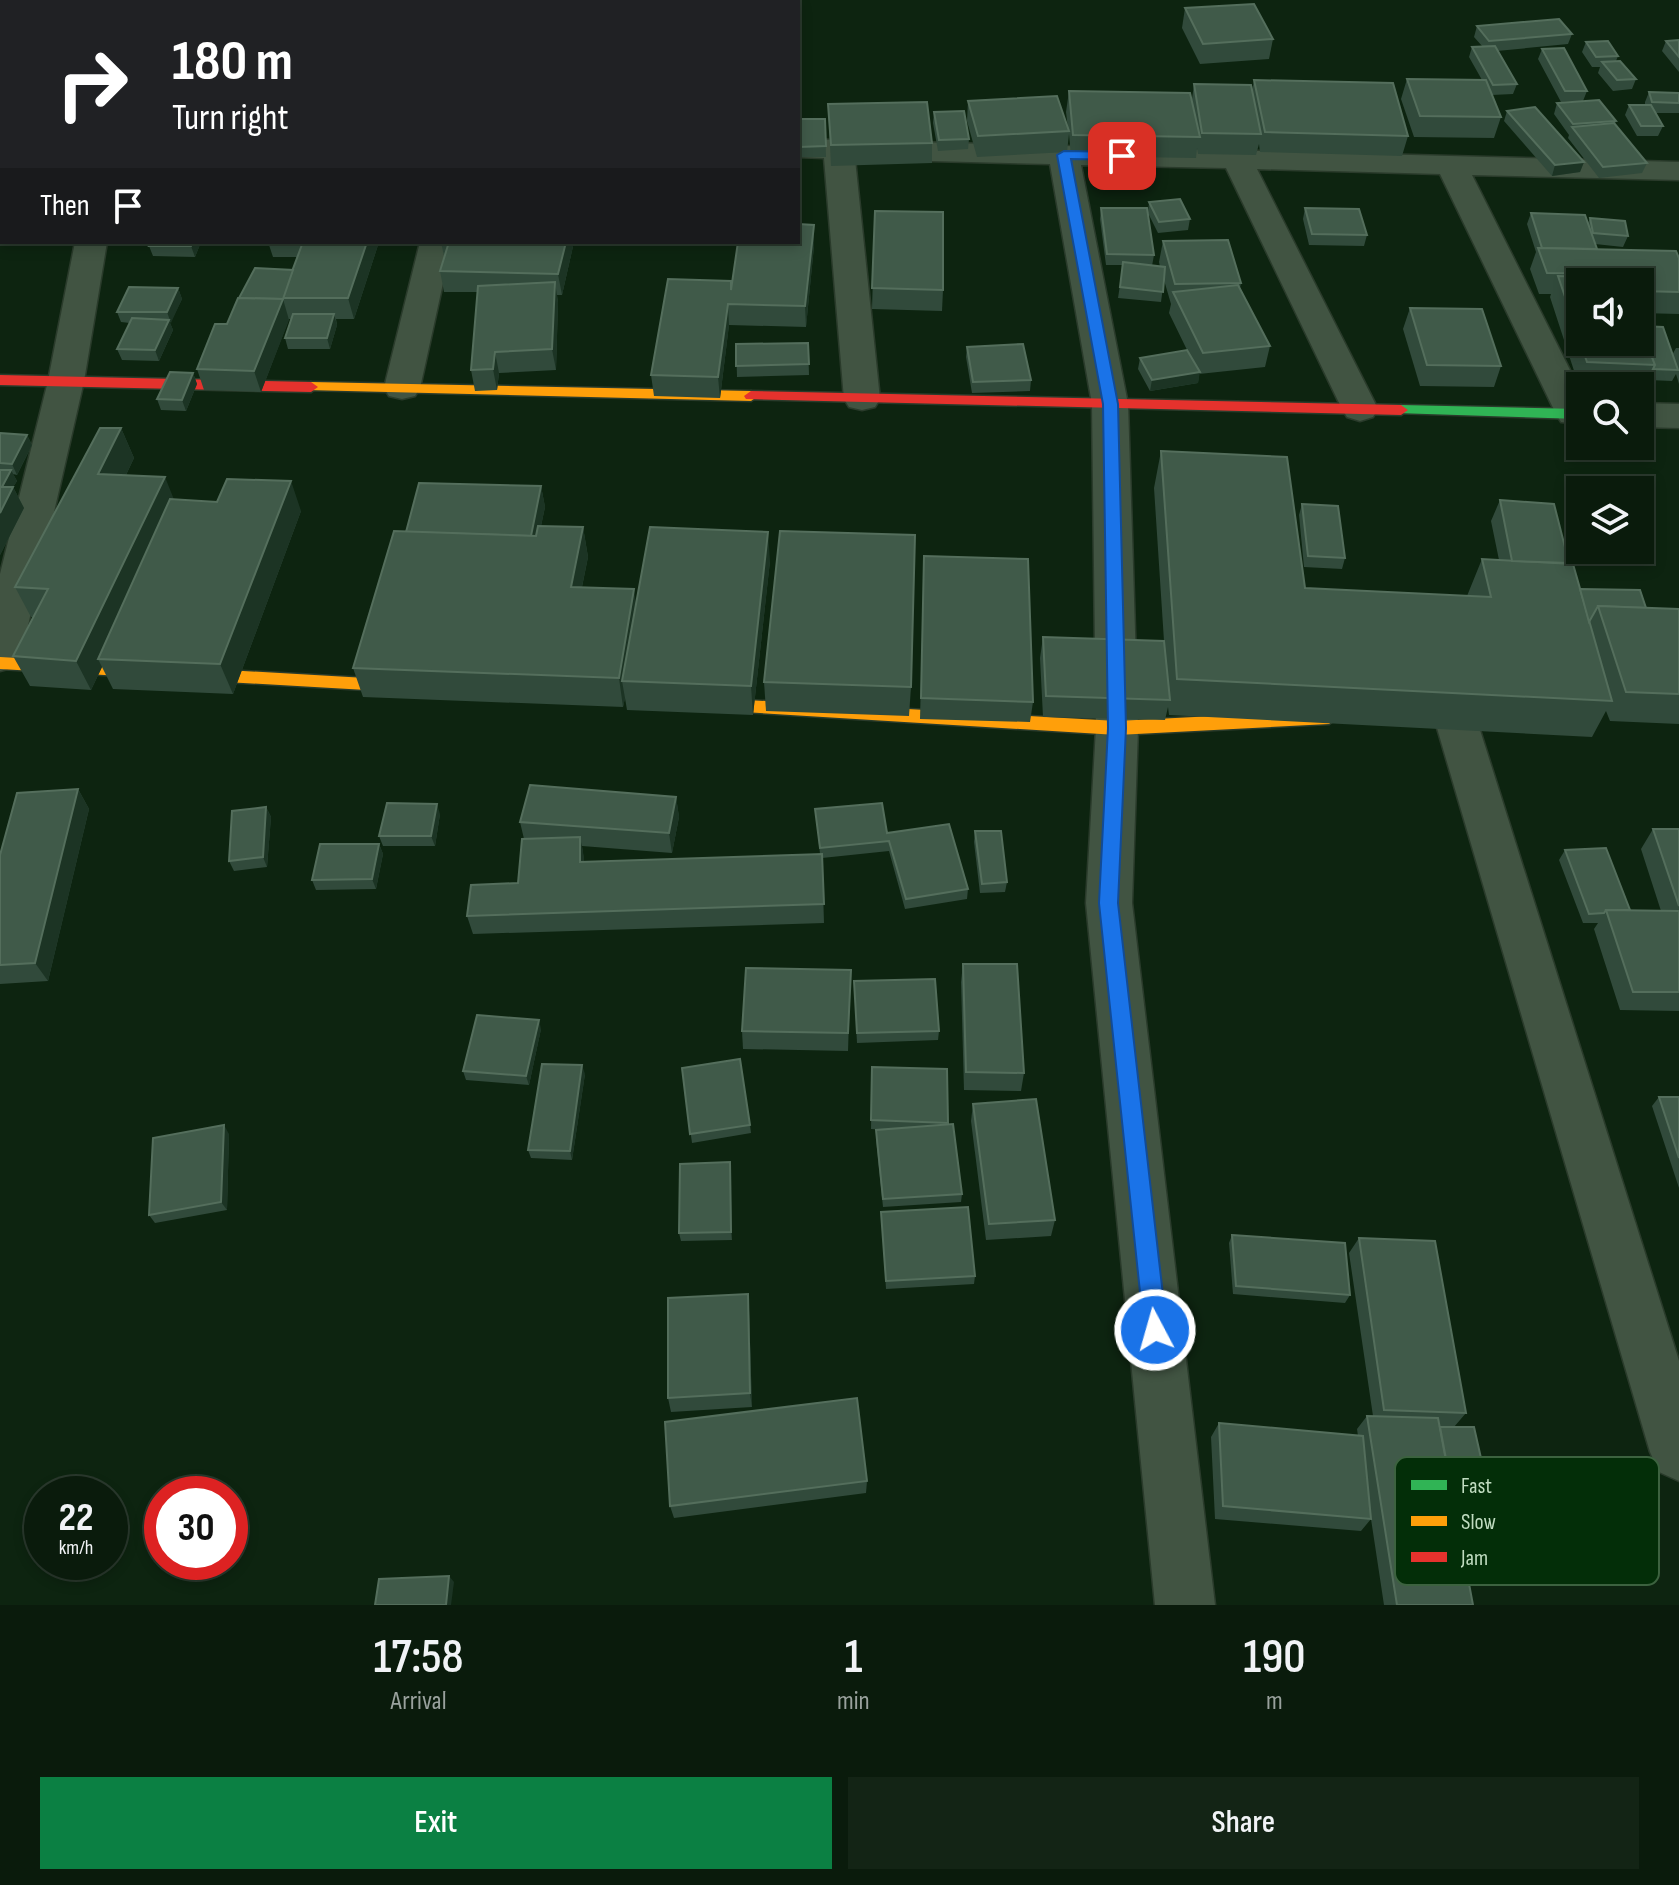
<!DOCTYPE html>
<style>
:root{--surface:#0a1b0c;--page:#132415;--text:#f1f3f6;--muted:#99a19d;--line:#2a392d;--accent:#0b8043}
body{margin:0;font-family:"Sofia Sans Condensed",sans-serif;background:var(--page);color:var(--text);height:100vh;display:flex;flex-direction:column;font-size:30px;white-space:nowrap}
*{box-sizing:border-box;margin:0}
p{font-size:26px;color:var(--muted)}
.icon{flex:none;width:44px;height:44px;fill:none;stroke:currentColor;stroke-width:2;stroke-linecap:round;stroke-linejoin:round}
.map{position:relative;height:1605px;overflow:hidden}
.side{display:flex;flex-direction:column;background:var(--surface);flex:1}
.side>*{flex:none}
.banner{position:absolute;left:0px;top:0px;width:800px;height:244px;box-shadow:0 4px 12px #0003,0 0 0 2px var(--line);background:#202124;color:#fff;overflow:hidden}
.controls{position:absolute;left:1566px;top:268px;display:grid;gap:16px}
.controls a{display:grid;place-items:center;width:88px;height:88px;border-radius:0px;background:var(--surface);box-shadow:0 4px 12px #0003,0 0 0 2px var(--line);font-size:40px}
.speed{position:absolute;left:24px;top:1476px;display:flex;gap:16px;font-size:40px;font-weight:700;text-align:center}
.speed>*{display:grid;place-content:center;width:104px;height:104px;border-radius:50%;background:var(--surface);box-shadow:0 4px 12px #0003,0 0 0 2px var(--line);line-height:1}
.speed small{font-size:20px;font-weight:400}
.speed .limit{border:12px solid #d22;background:#fff;color:#111}
.pin{position:absolute;display:grid;place-items:center;width:68px;height:68px;color:#fff;margin:-34px;border-radius:16px;box-shadow:0 4px 12px #0006}
.me{position:absolute;width:88px;margin:-44px;rotate:354deg;stroke-linejoin:round;filter:drop-shadow(0 0 6px #0008)}
.turn{display:flex;align-items:center;gap:28px;height:168px;padding:0 40px;font-size:36px}
.turn .icon{width:104px;height:104px;stroke-width:2.5}
.turn b{display:block;font-size:56px;line-height:68px}
.then{display:flex;align-items:center;height:76px;padding:0 40px;background:#0003;gap:16px;font-size:30px}
.eta{display:flex;justify-content:space-evenly;align-items:center;height:136px;text-align:center}
.eta b{font-size:48px;font-weight:600;line-height:56px}
.action{display:flex;gap:16px;margin-top:auto;padding:16px 40px}
.action a{flex:1;height:92px;border-radius:0px;background:var(--accent);color:#fff;font-size:32px;font-weight:600;line-height:92px;text-align:center}
.action a+a{background:var(--page);color:var(--text)}
.map>svg:first-child{display:block}
</style>
<div class="map">
<svg width="1679" height="1605" viewBox="0 0 1679 1605">
<rect width="100%" height="100%" fill="#0d2410"/>
<g fill="none" stroke-linecap="round" stroke-linejoin="round">
<defs>
<g id="street">
<rect x="114" y="0" width="28" height="2"/>
<path d="M798 139 1679 162V180L1472 175 1580 390V424L1561 422 1556 414 1440 174 1257 169 1378 409 1373 417 1360 421 1347 417 1342 409 1226 168 1081 165 1128 404 1138 728 1132 903 1215 1605H1155L1086 903 1096 728 1092 404 1050 164 855 159 880 399 875 407 862 410 849 407 844 399 824 158 798 157Z"/>
<path d="M75 242H107L84 381 21 656 15 667 0 671V574L48 381Z"/>
<path d="M420 242H452L420 388 415 396 402 399 389 396 384 388Z"/>
<path d="M1640 403 1679 404V428L1640 427Z"/>
<path d="M1453 695 1468 700 1474 711 1679 1361V1481L1659 1472 1650 1452 1432 711 1438 700Z"/>
</g>
<path id="fast" d="M1401 405 1580 409V419L1396 413V407Z"/>
<g id="slow">
<path d="M311 382 751 391 758 396 751 401 306 390V384Z"/>
<path d="M0 657 418 681 427 687 418 693 0 669Z"/>
<path d="M695 697 1117 721 1329 710 1338 717 1329 724 1117 735 695 709 686 703Z"/>
</g>
<g id="jam">
<path d="M0 375 311 382 318 387 311 392 0 385Z"/>
<path d="M751 391 1401 405 1408 410 1401 415 746 399 744 396Z"/>
</g>
</defs>
<use href="#street" stroke="#2a3b2b" stroke-width="3"/>
<use href="#fast" stroke="#2a3b2b" stroke-width="3"/>
<use href="#slow" stroke="#2a3b2b" stroke-width="3"/>
<use href="#jam" stroke="#2a3b2b" stroke-width="3"/>
<use href="#street" fill="#415442" fill-rule="evenodd"/>
<use href="#fast" fill="#30b455" fill-rule="evenodd"/>
<use href="#slow" fill="#ff9f0a" fill-rule="evenodd"/>
<use href="#jam" fill="#e5322d" fill-rule="evenodd"/>
</g>
<g fill="#314a3b">
<path d="M1185 8 1273 39 1269 59 1200 64 1182 28Z"/>
<path d="M1477 26 1572 34 1568 44 1497 51 1517 84 1513 94 1492 95 1501 117 1494 138 1414 137 1401 99 1407 79 1482 80 1469 57 1472 47 1482 46 1474 37Z"/>
<path d="M1679 40V72L1662 51 1666 41Z"/>
<path d="M1586 42 1618 56 1616 61 1636 79 1632 89 1613 91 1598 73 1600 67H1592L1582 52Z"/>
<path d="M1542 49 1587 91 1583 101 1616 121 1615 124 1647 163 1642 173 1599 178 1568 138 1569 135 1554 114 1557 103 1580 101 1561 102 1538 59Z"/>
<path d="M1254 80 1408 136 1402 156 1260 152 1259 144 1256 155 1198 154 1197 148 1196 158 1071 156 1069 134 1067 152 977 157 967 121 968 101 1068 129 1066 112 1069 91 1192 99 1194 84 1252 91Z"/>
<path d="M1649 92 1679 93V113H1656L1663 126 1658 136H1637L1625 115 1629 105H1645V102Z"/>
<path d="M828 104 932 143V163L831 166Z"/>
<path d="M1507 111 1584 162 1580 172 1552 176 1504 121Z"/>
<path d="M934 112 969 139 968 149 938 151 933 123Z"/>
<path d="M799 119H825L826 157H799Z"/>
<path d="M1149 202 1190 219 1188 230 1158 233 1148 213Z"/>
<path d="M1101 208 1154 255 1152 266 1160 267 1159 262 1163 241 1241 283 1240 288 1270 346 1265 367 1199 374 1198 383 1150 391 1138 369 1140 358 1188 352 1169 313 1171 304 1164 280 1161 302 1118 298 1123 265H1106L1100 219Z"/>
<path d="M1305 208 1367 235 1364 246 1309 245 1303 219Z"/>
<path d="M875 211 943 290 942 311 872 309Z"/>
<path d="M1531 213 1588 223 1590 218 1628 236 1623 247 1595 244 1597 249 1679 258V314L1640 313V282H1580L1672 355 1676 348H1679V384L1676 374 1672 381 1648 380 1645 386 1578 383 1550 297 1551 294H1539L1530 269 1536 252 1527 224Z"/>
<path d="M201 242 195 257 153 256 149 246Z"/>
<path d="M268 242H379L354 319H336L337 325 330 349H288L285 338 292 319H289L261 392 204 390 197 369 227 324 293 270 298 257H273Z"/>
<path d="M441 242H574L562 295H557L558 303 556 370 499 373 497 390 475 391 471 370 478 292H444L440 271 444 256Z"/>
<path d="M814 246 806 327 729 325 720 398 654 396 651 375 731 289Z"/>
<path d="M178 288 182 299 170 323 173 330 159 361 122 360 117 349 130 323 121 322 117 312Z"/>
<path d="M1410 308 1501 366 1494 387 1420 386 1403 329Z"/>
<path d="M808 343 809 375 737 377 736 344Z"/>
<path d="M967 347 1031 380 1030 391 972 393 966 357Z"/>
<path d="M193 373 197 384 186 411 161 410 157 399Z"/>
<path d="M121 428 134 458 126 475 174 500 301 511 233 694 113 689 102 667 91 690 30 686 13 656 34 617H31L15 587Z"/>
<path d="M0 433 27 435 32 445 17 475 13 474 17 481 13 487 24 508 0 555Z"/>
<path d="M1161 451 1305 588 1467 596 1482 559 1499 560 1491 521 1500 500 1569 563 1580 589 1646 608 1679 609V724L1610 721 1606 711 1592 737 1169 715 1168 707 1165 720 1043 717 1040 658 1043 637 1164 641 1154 488Z"/>
<path d="M541 486 545 507 541 526 583 527 588 557 582 587 636 605 770 561 753 715 627 710 625 698 623 707 363 697 353 668 406 532Z"/>
<path d="M1302 504 1345 558 1342 569 1304 567 1299 515Z"/>
<path d="M924 556 1033 702 1030 722 920 719Z"/>
<path d="M764 682 911 687 909 716 766 711Z"/>
<path d="M78 789 89 809 48 981 0 984V855Z"/>
<path d="M676 797 679 817 672 853 582 846 584 862 820 854 815 809 887 833 968 889 967 899 905 909 889 851 822 858 824 923 473 934 467 916 518 883 524 839 520 822Z"/>
<path d="M266 807 271 817 267 867 234 871 229 861Z"/>
<path d="M440 814 435 846H383L379 836Z"/>
<path d="M1653 829H1679V1011L1620 1010 1594 929 1598 923H1583L1559 860 1565 850 1630 910 1661 911 1641 849Z"/>
<path d="M975 831 1007 882 1005 892 980 893 974 842Z"/>
<path d="M379 844 383 854 376 889 316 890 312 880Z"/>
<path d="M963 964 1024 1073 1021 1091 964 1090 961 982Z"/>
<path d="M854 981 939 1031 938 1040 857 1043Z"/>
<path d="M850 988 848 1051 743 1049 742 1031Z"/>
<path d="M541 1029 529 1085 466 1080 463 1071Z"/>
<path d="M872 1067 947 1069V1125L962 1194 961 1202 883 1207 876 1139V1130H887L871 1129Z"/>
<path d="M682 1068 750 1125 751 1133 692 1143Z"/>
<path d="M585 1074 572 1160 531 1158 528 1150Z"/>
<path d="M1659 1097H1679V1188L1652 1106Z"/>
<path d="M973 1104 1055 1220 1051 1236 986 1240 971 1121Z"/>
<path d="M229 1134 227 1210 155 1223 149 1215Z"/>
<path d="M730 1162 732 1240 681 1241 679 1233Z"/>
<path d="M881 1212 975 1276 974 1284 886 1289Z"/>
<path d="M1232 1235 1350 1295 1345 1303 1233 1294 1229 1243Z"/>
<path d="M1359 1238 1466 1413 1454 1427 1440 1426 1492 1507 1485 1514H1456L1473 1605H1384L1371 1519 1361 1531 1215 1519 1211 1437 1219 1423 1358 1436 1357 1429 1367 1416H1373L1349 1253Z"/>
<path d="M748 1294 749 1309 752 1407 671 1412 668 1398Z"/>
<path d="M867 1481 866 1493 674 1518 670 1506Z"/>
</g>
<g fill="#1c3424">
<path d="M1584 162 1580 172 1552 176 1555 165Z"/>
<path d="M814 225V246L806 327 805 306Z"/>
<path d="M193 242H201L195 257 191 246Z"/>
<path d="M367 242H379L354 319 348 298Z"/>
<path d="M566 242H574L562 295 558 274Z"/>
<path d="M555 282 558 303 556 370 552 349Z"/>
<path d="M178 288 182 299 171 323 167 312Z"/>
<path d="M283 299 289 320 261 392 254 371Z"/>
<path d="M728 304 729 325 720 398 718 377Z"/>
<path d="M334 314 337 325 330 349 327 338Z"/>
<path d="M169 320 173 330 159 361 155 350Z"/>
<path d="M495 352 499 373 497 390 493 369Z"/>
<path d="M1200 372 1198 383 1150 391 1152 380Z"/>
<path d="M193 373 197 384 186 411 182 400Z"/>
<path d="M121 428 134 458 112 504 98 474Z"/>
<path d="M27 435 32 445 17 475 12 464Z"/>
<path d="M11 470 17 481 13 487 24 508 0 555V491Z"/>
<path d="M165 477 177 507 98 659 102 667 91 690 76 661Z"/>
<path d="M291 481 301 511 233 694 220 664Z"/>
<path d="M541 486 545 507 534 559 530 538Z"/>
<path d="M583 527 588 557 576 616 571 587Z"/>
<path d="M768 532 770 561 753 715 751 686Z"/>
<path d="M634 589 638 618 622 681 625 698 623 707 619 678Z"/>
<path d="M78 789 89 809 48 981 35 963Z"/>
<path d="M676 797 679 817 672 853 669 833Z"/>
<path d="M437 804 440 814 435 846 431 836Z"/>
<path d="M266 807 271 817 267 867 263 857Z"/>
<path d="M580 837 584 857V881L580 862Z"/>
<path d="M379 844 383 854 376 889 372 879Z"/>
<path d="M539 1020 541 1029 529 1085 526 1076Z"/>
<path d="M582 1065 585 1074 572 1160 570 1151Z"/>
<path d="M224 1125 229 1134 227 1210 221 1202Z"/>
<path d="M730 1162 731 1170 732 1240 731 1232Z"/>
<path d="M748 1294 749 1309 752 1407 750 1393Z"/>
<path d="M449 1576 454 1582 451 1605H446Z"/>
</g>
<g fill="#405a49" stroke="#546e5c" stroke-width="2">
<path d="M252 0H285L284 2H251Z"/>
<path d="M1254 4 1273 39 1203 44 1185 8Z"/>
<path d="M1559 19 1572 34 1489 41 1477 26Z"/>
<path d="M1679 40V57L1666 41Z"/>
<path d="M1608 41 1618 56 1596 57 1586 42Z"/>
<path d="M1495 46 1517 84 1493 85 1472 47Z"/>
<path d="M1564 48 1587 91H1565L1542 49Z"/>
<path d="M1620 61 1636 79 1617 80 1602 62Z"/>
<path d="M1407 79 1486 80 1501 117 1420 116Z"/>
<path d="M1254 80 1393 83 1408 136 1265 132Z"/>
<path d="M1194 84 1251 85 1261 134 1202 133Z"/>
<path d="M1069 91 1190 93 1200 137 1073 135Z"/>
<path d="M1649 92 1679 93V103L1652 102Z"/>
<path d="M1057 96 1069 131 978 136 968 101Z"/>
<path d="M1599 100 1616 121 1573 124 1557 103Z"/>
<path d="M927 102 932 143 831 145 828 104Z"/>
<path d="M1629 105H1651L1663 126H1641Z"/>
<path d="M2 106V131H0V109Z"/>
<path d="M1535 107 1584 162 1555 165 1507 111Z"/>
<path d="M964 111 969 139 939 140 934 112Z"/>
<path d="M799 119H825L826 146 799 147Z"/>
<path d="M1614 123 1647 163 1603 167 1572 127Z"/>
<path d="M2 158V207H0V161Z"/>
<path d="M1180 199 1190 219 1159 222 1149 202Z"/>
<path d="M1101 208H1147L1154 255 1107 254Z"/>
<path d="M1305 208 1359 209 1367 235 1312 234Z"/>
<path d="M875 211 943 212V290L872 288Z"/>
<path d="M1531 213 1585 215 1597 249 1542 248Z"/>
<path d="M1590 218 1625 221 1628 236 1593 233Z"/>
<path d="M798 224 814 225 805 306 728 304 718 377 651 375 668 279 731 281V290L738 242H798Z"/>
<path d="M1228 240 1241 283 1175 284 1163 241Z"/>
<path d="M151 242H193L191 246H149Z"/>
<path d="M303 242H367L348 298H282Z"/>
<path d="M449 242H566L558 274 440 271Z"/>
<path d="M1538 248 1676 251 1679 258V292L1640 291V282H1625L1622 274 1547 273Z"/>
<path d="M1123 262 1165 267 1163 292 1120 287Z"/>
<path d="M255 268 293 270 283 299 239 298Z"/>
<path d="M1558 276 1622 278 1623 282H1580V341Z"/>
<path d="M555 282 552 349 495 352 493 369 471 370 478 286Z"/>
<path d="M1238 285 1270 346 1203 353 1173 292Z"/>
<path d="M129 287 178 288 167 312H117Z"/>
<path d="M238 298 283 299 254 371 197 369 215 324H227Z"/>
<path d="M1410 308 1482 309 1501 366 1427 365Z"/>
<path d="M293 314H334L327 338H285Z"/>
<path d="M132 318 169 320 155 350 117 349Z"/>
<path d="M1640 326 1655 365 1587 362 1580 342H1640Z"/>
<path d="M1640 326 1663 327 1678 370 1653 369 1655 365Z"/>
<path d="M808 343 809 364 736 366V344Z"/>
<path d="M1023 344 1031 380 973 382 967 347Z"/>
<path d="M1187 350 1200 372 1152 380 1140 358Z"/>
<path d="M170 372 193 373 182 400 157 399Z"/>
<path d="M100 428H121L98 474 165 477 76 661 13 656 48 589 15 587Z"/>
<path d="M0 433 27 435 12 464 0 463Z"/>
<path d="M1161 451 1287 457 1305 588 1491 597 1482 559 1573 564 1612 701 1177 679Z"/>
<path d="M0 470H11L2 487H0Z"/>
<path d="M227 479 291 481 220 664 98 659 170 499 217 502Z"/>
<path d="M419 483 541 486 531 536 406 532Z"/>
<path d="M0 487H13L0 513Z"/>
<path d="M1500 500 1554 504 1569 563 1512 561Z"/>
<path d="M1302 504 1338 506 1345 558 1308 556Z"/>
<path d="M538 526 583 527 571 587 634 589 619 678 353 668 394 531 536 536Z"/>
<path d="M650 527 768 532 751 686 622 681Z"/>
<path d="M780 531 915 535 911 687 764 682Z"/>
<path d="M924 556 1028 559 1033 702 921 698Z"/>
<path d="M1580 589 1640 590 1646 608 1598 606 1589 622Z"/>
<path d="M1598 606 1679 609V694L1626 692Z"/>
<path d="M1043 637 1164 641 1170 700 1046 696Z"/>
<path d="M530 785 676 797 669 833 520 822Z"/>
<path d="M78 789 35 963 0 965V855L17 793Z"/>
<path d="M387 803 437 804 431 836H379Z"/>
<path d="M882 803 887 833 949 824 968 889 906 899 889 841 820 848 815 809Z"/>
<path d="M266 807 263 857 229 861 232 811Z"/>
<path d="M1653 829H1679V906Z"/>
<path d="M975 831H1001L1007 882 982 884Z"/>
<path d="M580 837V862L822 854 824 904 467 916 471 885 518 883 522 839Z"/>
<path d="M320 844H379L372 879 312 880Z"/>
<path d="M1606 848 1630 910H1606L1604 913 1589 914 1565 850Z"/>
<path d="M1606 910 1679 911V992H1633Z"/>
<path d="M963 964H1017L1024 1073 966 1072Z"/>
<path d="M746 968 851 970 848 1033 742 1031Z"/>
<path d="M935 979 939 1031 857 1033 854 981Z"/>
<path d="M477 1015 539 1020 526 1076 463 1071Z"/>
<path d="M740 1059 750 1125 690 1134 682 1068Z"/>
<path d="M542 1064 582 1065 570 1151 528 1150Z"/>
<path d="M872 1067 947 1069 948 1123 871 1120Z"/>
<path d="M1659 1097H1679V1158Z"/>
<path d="M1036 1099 1055 1220 989 1224 973 1104Z"/>
<path d="M953 1124 962 1194 883 1199 876 1130Z"/>
<path d="M224 1125 221 1202 149 1215 153 1138Z"/>
<path d="M730 1162 731 1232 679 1233 680 1164Z"/>
<path d="M968 1207 975 1276 886 1281 881 1212Z"/>
<path d="M1232 1235 1345 1243 1350 1295 1236 1286Z"/>
<path d="M1359 1238 1435 1241 1466 1413 1384 1410Z"/>
<path d="M748 1294 750 1393 668 1398V1298Z"/>
<path d="M857 1398 867 1481 670 1506 665 1422Z"/>
<path d="M1367 1416 1438 1418 1473 1605H1397Z"/>
<path d="M1219 1423 1363 1436 1371 1519 1223 1506Z"/>
<path d="M1440 1427H1474L1492 1507H1455Z"/>
<path d="M449 1576 446 1605H375L379 1579Z"/>
</g>
<path fill="#1a73e8" stroke="#114b97" stroke-width="2" d="M1064 151 1122 152 1128 156 1122 160 1071 159 1118 404 1126 728 1118 903 1167 1330 1163 1338 1155 1341 1147 1338 1144 1330 1099 903 1108 728 1103 404 1057 155Z"/>
<rect x="1395" y="1457" width="264" height="128" rx="12" fill="#032e08" stroke="#3c623f" stroke-width="2"/>
<rect x="1411" y="1480" width="36" height="10" fill="#30b455"/>
<rect x="1411" y="1516" width="36" height="10" fill="#ff9f0a"/>
<rect x="1411" y="1552" width="36" height="10" fill="#e5322d"/>
<g font-size="22" fill="#c0dcc0">
<text x="1461" y="1493">Fast</text>
<text x="1461" y="1529">Slow</text>
<text x="1461" y="1565">Jam</text>
</g>
</svg>
<div class="controls">
<a><svg class="icon" aria-label="sound" viewBox="0 0 24 24"><path d="M4 9h4l5-4v14l-5-4H4zM17 9q2 3 0 6"/></svg></a>
<a><svg class="icon" aria-label="search" viewBox="0 0 24 24"><circle cx="10" cy="10" r="6"/><path d="M15 15l6 6"/></svg></a>
<a><svg class="icon" aria-label="layers" viewBox="0 0 24 24"><path d="M12 4l9 5-9 5-9-5zM3 14l9 5 9-5"/></svg></a>
</div>
<div class="speed"><div>22<small>km/h</small></div><div class="limit">30</div></div>
<div class="pin" style="left:1122px;top:156px;background:#d93025"><svg class="icon" aria-label="arrive" viewBox="0 0 24 24"><path d="M6 21V4h12l-3 4 3 4H6"/></svg></div>
<svg class="me" style="left:1155px;top:1330px" viewBox="-20 -20 40 40"><circle r="17" fill="#1a73e8" stroke="#fff" stroke-width="3"/><path d="M0-11L8 9 0 5-8 9z" fill="#fff"/></svg>
<div class="banner">
<div class="turn"><svg class="icon" aria-label="right" viewBox="0 0 24 24"><path d="M7 20v-9h11M14 6l5 5-5 5"/></svg><div><b>180 m</b>Turn right</div></div>
<div class="then">Then<svg class="icon" aria-label="arrive" viewBox="0 0 24 24"><path d="M6 21V4h12l-3 4 3 4H6"/></svg></div>
</div>
</div>
<section class="side">
<div class="eta">
<div><b>17:58</b><p>Arrival</p></div>
<div><b>1</b><p>min</p></div>
<div><b>190</b><p>m</p></div>
</div>
<div class="action"><a>Exit</a><a>Share</a></div>
</section>
